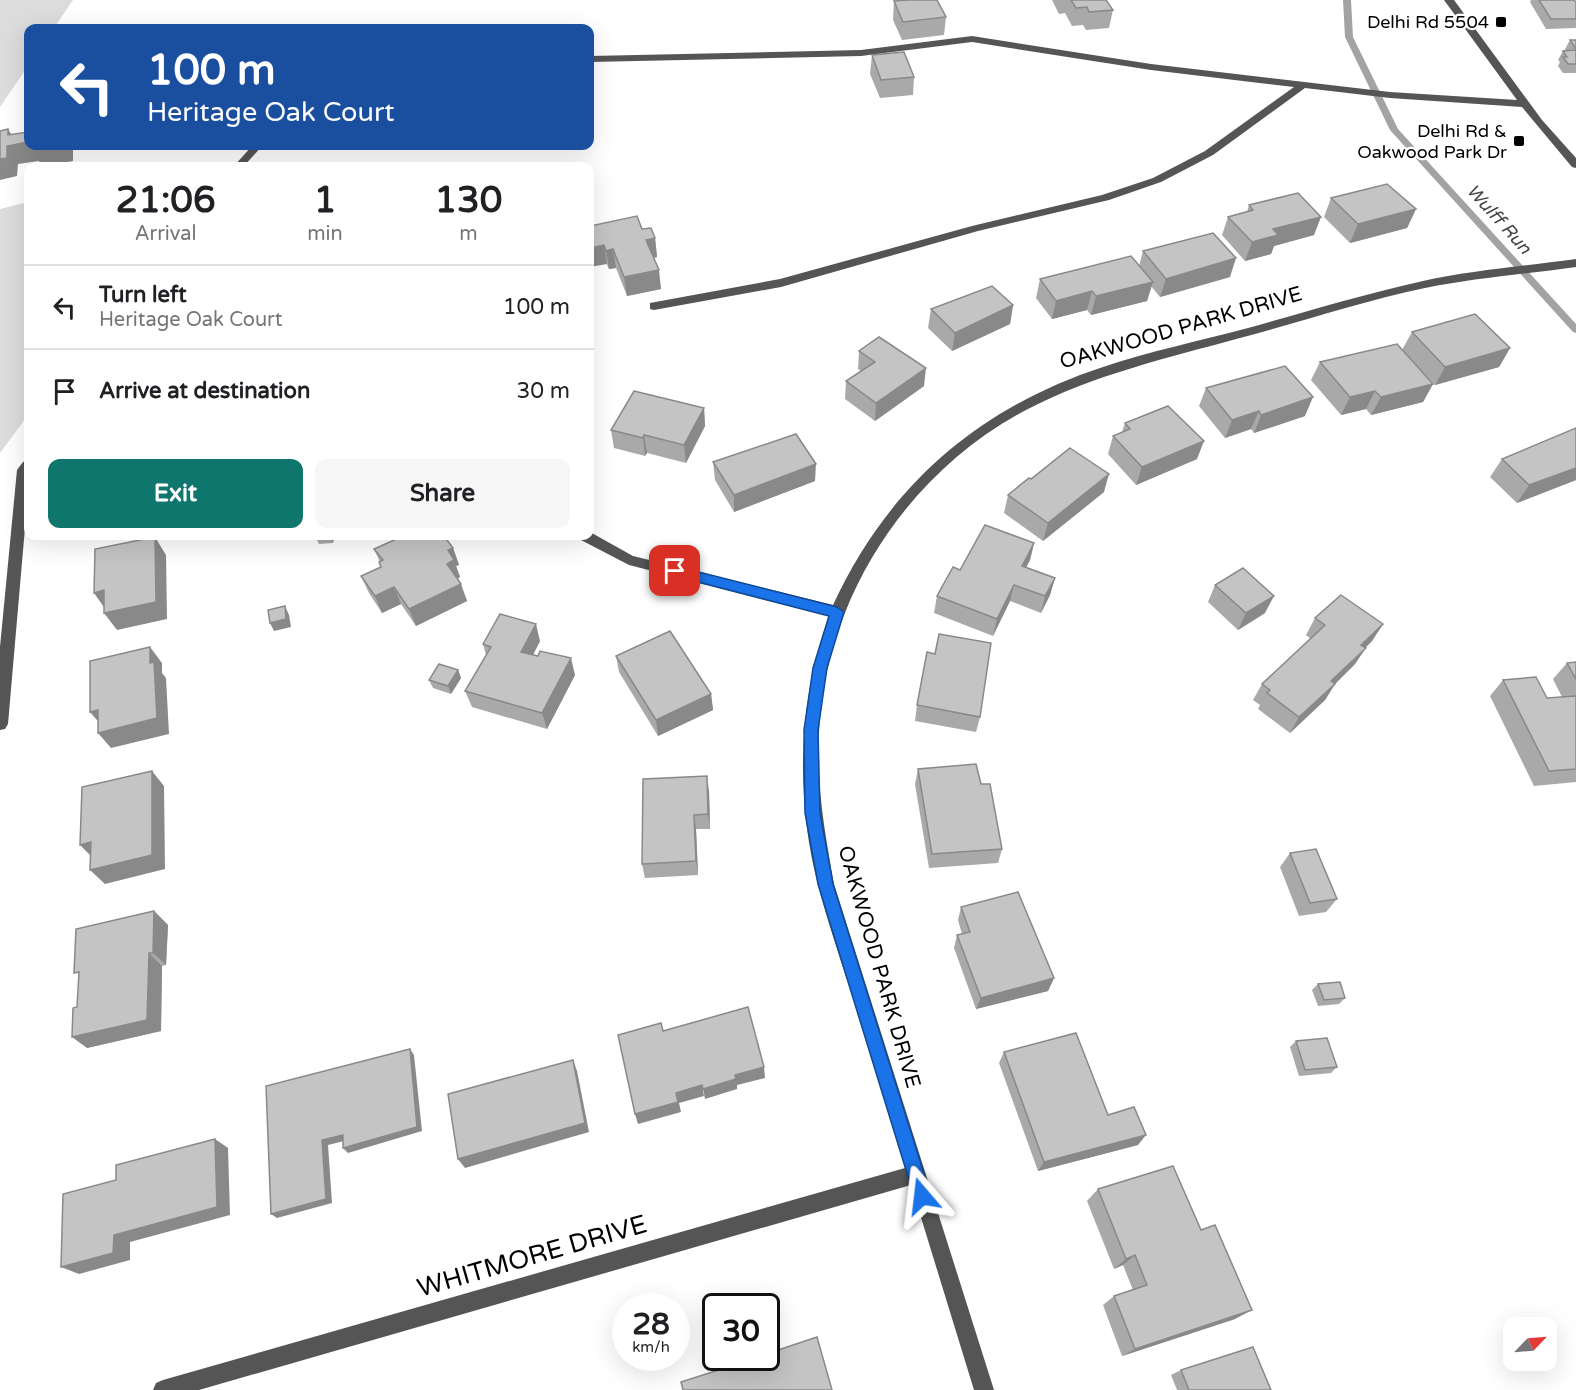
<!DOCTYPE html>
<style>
:root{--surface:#fff;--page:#f6f6f6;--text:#202124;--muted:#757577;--line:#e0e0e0;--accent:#0f766e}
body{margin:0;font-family:"Varela Round",sans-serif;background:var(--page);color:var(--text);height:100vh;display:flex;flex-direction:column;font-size:22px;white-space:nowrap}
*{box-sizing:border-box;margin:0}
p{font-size:20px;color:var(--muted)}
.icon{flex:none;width:33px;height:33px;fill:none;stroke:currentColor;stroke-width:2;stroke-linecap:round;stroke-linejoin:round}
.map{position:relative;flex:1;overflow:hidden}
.drawer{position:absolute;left:24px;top:162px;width:570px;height:378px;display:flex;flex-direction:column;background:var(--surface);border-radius:12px;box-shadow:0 6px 24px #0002}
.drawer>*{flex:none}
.hud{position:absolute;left:24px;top:24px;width:570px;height:126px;border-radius:12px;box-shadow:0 6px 24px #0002;background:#1a4fa0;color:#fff;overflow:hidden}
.needle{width:39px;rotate:65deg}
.fabs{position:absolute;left:1503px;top:1317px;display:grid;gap:12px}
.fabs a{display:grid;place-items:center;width:54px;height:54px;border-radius:12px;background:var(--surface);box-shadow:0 6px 24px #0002;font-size:30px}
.speed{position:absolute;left:612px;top:1293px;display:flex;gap:12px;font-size:30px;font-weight:700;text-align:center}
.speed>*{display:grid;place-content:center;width:78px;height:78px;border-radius:50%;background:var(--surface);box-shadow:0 6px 24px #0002;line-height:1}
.speed small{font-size:15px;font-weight:400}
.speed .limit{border:3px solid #111;border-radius:9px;background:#fff;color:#111}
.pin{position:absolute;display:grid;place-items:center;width:51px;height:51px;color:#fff;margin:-26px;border-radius:12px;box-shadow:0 3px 9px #0006}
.me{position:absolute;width:66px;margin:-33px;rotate:343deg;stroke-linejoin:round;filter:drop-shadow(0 0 4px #0008)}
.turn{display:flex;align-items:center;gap:21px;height:126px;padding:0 24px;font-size:27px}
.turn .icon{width:78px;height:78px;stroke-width:2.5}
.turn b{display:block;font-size:42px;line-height:51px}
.eta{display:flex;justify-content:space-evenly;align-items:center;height:102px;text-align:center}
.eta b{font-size:36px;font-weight:700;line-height:42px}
.cta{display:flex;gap:12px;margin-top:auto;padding:12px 24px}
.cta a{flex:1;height:69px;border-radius:12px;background:var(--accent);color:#fff;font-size:24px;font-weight:700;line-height:69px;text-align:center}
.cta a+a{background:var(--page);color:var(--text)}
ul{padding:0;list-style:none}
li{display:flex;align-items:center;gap:18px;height:84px;padding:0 24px;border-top:2px solid var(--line)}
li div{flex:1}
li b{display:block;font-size:22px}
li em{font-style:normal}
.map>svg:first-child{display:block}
</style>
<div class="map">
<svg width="1576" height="1390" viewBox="0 0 1576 1390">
<rect width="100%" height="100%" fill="#fff"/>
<g fill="#dcdcdc">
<path d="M0 0H73L54 28H28V66L0 107Z"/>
<path d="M28 202V415L0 453V209Z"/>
</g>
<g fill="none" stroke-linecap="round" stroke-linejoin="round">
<path fill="#a3a3a3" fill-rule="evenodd" d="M1343 0H1351L1353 37 1398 129 1576 324V333L1573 332 1390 130 1345 37Z"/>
<g fill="#555" fill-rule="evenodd">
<path d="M1444 0H1454L1542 120 1576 158V168L1572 167 1522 107 1390 98 1305 88 1213 155 1161 182 1109 200 978 231 781 287 654 310 650 309V303L780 279 972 226 1102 195 1153 178 1205 151 1294 87 1151 70 972 42 861 56 590 62V56L861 50 972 36 1151 64 1390 92 1517 100Z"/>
<path d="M252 146H262L244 166H234Z"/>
<path d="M1576 259V267C1526 274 1474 278 1425 288 1363 301 1301 322 1240 338 1167 358 1093 375 1026 410 907 473 825 598 819 733 816 784 825 834 834 884L994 1390H974L911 1185 199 1390H153L156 1383 163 1380 905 1168C887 1108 868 1049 850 989 839 954 827 920 818 885 795 796 798 702 829 616L629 565 581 540 579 536H590V532L633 556 833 605C888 486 978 408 1103 367 1150 351 1200 341 1248 328 1306 312 1364 294 1423 281 1472 270 1526 266 1576 259Z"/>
<path d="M28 460V493L8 724 5 729 0 730V647L17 470 23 462Z"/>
</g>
</g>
<g fill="#a9a9a9">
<path d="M1052 0H1106L1113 10 1109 28 1086 30 1083 25 1072 26 1065 13 1059 14Z"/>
<path d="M1531 0H1574L1576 2V28L1546 29 1530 2Z"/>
<path d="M894 1 946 17 944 35 902 40 893 20Z"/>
<path d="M1570 40H1576V73H1563L1558 66 1560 62 1558 60 1563 51H1566L1565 49Z"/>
<path d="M872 55 914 77 913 95 880 98 870 74Z"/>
<path d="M1331 198 1416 209 1407 228 1350 243 1324 217Z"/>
<path d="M1249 205 1314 235 1274 246 1271 254 1245 261 1222 235 1228 217 1247 212Z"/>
<path d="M590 226 642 229 655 238 657 257 654 258 661 289 627 296 616 268 609 269Z"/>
<path d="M1143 251 1230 277 1160 297 1151 286 1147 301 1091 315 1087 310 1052 319 1036 298 1040 279 1139 266Z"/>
<path d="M1013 305 1010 324 952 351 928 328 931 309Z"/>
<path d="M1412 332 1510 348 1499 367 1435 385 1411 360 1433 384 1423 402 1371 415 1366 409 1341 415 1311 380 1320 362 1402 350Z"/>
<path d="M859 351 924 386 875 421 845 399 846 381 861 371 858 369Z"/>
<path d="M1206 388 1305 416 1254 433 1251 429 1225 438 1199 406Z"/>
<path d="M704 408 705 426 686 463 647 453 645 456 614 448 611 430Z"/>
<path d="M1125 423 1197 459 1136 485 1108 454 1113 436 1122 432Z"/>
<path d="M1576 428V480L1517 503 1490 477 1502 459Z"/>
<path d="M713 462 815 481 734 512 715 480Z"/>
<path d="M1031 479 1104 492 1043 541 1004 513 1008 495Z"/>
<path d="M315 536H334L333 543 319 544Z"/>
<path d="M1034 543 1030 560 1026 567 1055 578 1050 595 1041 613 1010 601 993 636 934 613 937 596 960 570Z"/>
<path d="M453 548 459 565 456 566 460 577 458 579 467 601 416 626 401 604 382 613 369 593 361 576 381 567 380 562 374 549Z"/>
<path d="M1215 585 1265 613 1238 630 1208 602Z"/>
<path d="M1315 618 1383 624 1372 641 1365 648 1355 664 1335 684 1325 700 1290 733 1258 709 1260 705 1253 700 1262 684 1311 639 1306 635Z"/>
<path d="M540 641 533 655 575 675 547 729 472 707 465 691 486 655 483 644Z"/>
<path d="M616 656 711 694 713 710 658 736 619 672Z"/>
<path d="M1576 662V782L1534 786 1490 696 1503 680 1547 698 1562 697 1553 679 1567 663Z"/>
<path d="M458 670 461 678 451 694 433 688 429 680Z"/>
<path d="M917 705 980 717 976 732 915 721Z"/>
<path d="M918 769 981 784 1002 849 998 863 929 868 915 784Z"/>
<path d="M709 791 710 829H696L698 875 645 878 642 864Z"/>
<path d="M1290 853 1337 899 1326 912 1299 916 1280 867Z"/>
<path d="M961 907 1054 978 1048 991 976 1009 954 948 957 935 962 934 958 920Z"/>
<path d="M154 911 168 925 166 965 162 966 161 1031 87 1048 77 1007Z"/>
<path d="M1318 984 1345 998 1339 1004 1318 1006 1312 990Z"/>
<path d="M1296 1041 1337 1067 1331 1073 1299 1076 1290 1047Z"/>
<path d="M1004 1052 1138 1145 1038 1171 999 1063Z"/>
<path d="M1098 1189 1235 1319 1122 1356 1103 1305 1114 1296 1133 1290 1123 1265 1114 1269 1087 1201Z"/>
<path d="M1181 1370 1271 1390H1177L1171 1375Z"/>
</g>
<g fill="#898989">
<path d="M8 129 17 144 28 142V146H73V161L44 166H42L39 161 18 164 17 176 0 180V159L8 135Z"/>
<path d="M1416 209 1407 228 1350 243 1358 224Z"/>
<path d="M1321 217 1314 235 1274 246 1271 254 1245 261 1252 242 1273 229Z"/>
<path d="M655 238 657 257 648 259 646 240Z"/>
<path d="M604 245 607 264 590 267V248Z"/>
<path d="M613 249 616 268 609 269 606 251Z"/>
<path d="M1236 258 1230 277 1160 297 1166 279Z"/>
<path d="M659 270 661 289 627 296 624 277Z"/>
<path d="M1153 282 1147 301 1091 315 1096 296Z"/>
<path d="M1092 291 1087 310 1052 319 1056 301Z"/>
<path d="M1013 305 1010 324 952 351 955 333Z"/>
<path d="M1510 348 1499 367 1435 385 1445 367Z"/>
<path d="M926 368 924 386 875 421 876 403Z"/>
<path d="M1433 384 1423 402 1371 415 1381 397Z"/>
<path d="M1375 391 1366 409 1341 415 1350 397Z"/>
<path d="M1313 397 1305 416 1254 433 1261 415Z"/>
<path d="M704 408 705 426 686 463 684 445Z"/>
<path d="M1259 411 1251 429 1225 438 1232 420Z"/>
<path d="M644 435 647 453 645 456 643 438Z"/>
<path d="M1204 441 1197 459 1136 485 1142 467Z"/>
<path d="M816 464 815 481 734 512V495Z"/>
<path d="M1576 468V480L1517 503 1529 485Z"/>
<path d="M1109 474 1104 492 1043 541 1048 523Z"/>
<path d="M114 536H141L117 540Z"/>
<path d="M329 536H334L333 543Z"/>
<path d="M155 537 166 555 167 619 117 630 104 613Z"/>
<path d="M1034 543 1030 560 1018 583 1022 566Z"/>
<path d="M453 548 459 565 456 566 460 577 453 581 447 564 448 550Z"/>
<path d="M1055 578 1050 595 1041 613 1045 596Z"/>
<path d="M461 584 467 601 416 626 409 609Z"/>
<path d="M1014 585 1010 601 993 636 997 619Z"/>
<path d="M394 587 401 604 382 613 375 596Z"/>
<path d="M104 590 106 610 94 593Z"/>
<path d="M1274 596 1265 613 1238 630 1246 613Z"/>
<path d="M285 606 289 615 291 627 274 631 270 623Z"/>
<path d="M536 624 540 641 526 668 521 652Z"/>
<path d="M1383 624 1372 641 1351 662 1361 645Z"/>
<path d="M150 647 162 663V673L166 678 169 734 111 748 98 733 150 663Z"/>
<path d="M1366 648 1355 664 1335 684 1325 700 1290 733 1299 717 1331 681Z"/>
<path d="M571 658 575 675 547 729 542 713Z"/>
<path d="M458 670 461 678 451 694 448 686Z"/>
<path d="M711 694 713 710 658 736 656 720Z"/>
<path d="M98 710 103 727 90 712Z"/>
<path d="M152 771 164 786 165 869 105 884 90 870Z"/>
<path d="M707 776 709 791 710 829 708 814Z"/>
<path d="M694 815 696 829 698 875 696 861Z"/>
<path d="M91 842 94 859 80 845Z"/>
<path d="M154 911 168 925 166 965 153 953Z"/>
<path d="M149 953 162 966 161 1031 87 1048 72 1037Z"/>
<path d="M1054 978 1048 991 976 1009 981 998Z"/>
<path d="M410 1049 414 1055 422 1131 348 1153 343 1148Z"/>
<path d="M573 1060 577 1071 589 1132 465 1168 458 1159Z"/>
<path d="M764 1067 765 1078 737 1085V1089L705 1099 703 1089 735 1075Z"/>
<path d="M702 1085 704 1096 679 1103 681 1112 638 1124 635 1114 676 1093Z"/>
<path d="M343 1135 348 1140 328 1145 332 1203 277 1218 271 1214 322 1140Z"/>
<path d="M1146 1135 1138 1145 1038 1171 1044 1162Z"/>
<path d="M215 1139 228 1148 230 1215 130 1242V1260L79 1274 61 1267 114 1235Z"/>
<path d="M1135 1255 1123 1265 1114 1269 1126 1259Z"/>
<path d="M1252 1310 1235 1319 1122 1356 1135 1349Z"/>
</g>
<g fill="#c4c4c4" stroke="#898989" stroke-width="1.5">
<path d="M908 0H937L946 17 903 22 894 1Z"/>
<path d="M1071 0H1106L1113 10 1089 12 1087 7 1076 8Z"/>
<path d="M1539 0H1574L1576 2V19H1551Z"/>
<path d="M1570 40H1576V49Z"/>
<path d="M1576 50V64H1568L1563 57H1567L1563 51Z"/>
<path d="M904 52 914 77 881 80 872 55Z"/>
<path d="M8 129V135L28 132V142L7 146V158L0 159V131Z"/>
<path d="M32 146H48L32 148Z"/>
<path d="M1387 184 1416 209 1358 224 1331 198Z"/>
<path d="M1298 193 1321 217 1273 229 1278 235 1252 242 1228 217 1253 210 1249 205Z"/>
<path d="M637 216 642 229 651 228 655 238 646 240 659 270 624 277 613 249 606 251 604 245 590 248V226Z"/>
<path d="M1213 233 1236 258 1166 279 1143 251Z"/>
<path d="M1131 256 1153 282 1096 296 1092 291 1056 301 1040 279Z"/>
<path d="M992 286 1013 305 955 333 931 309Z"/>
<path d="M1475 314 1510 348 1445 367 1412 332Z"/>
<path d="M879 337 926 368 876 403 846 381 875 362 859 351Z"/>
<path d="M1397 344 1433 384 1381 397 1375 391 1350 397 1320 362Z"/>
<path d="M1285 366 1313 397 1261 415 1259 411 1232 420 1206 388Z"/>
<path d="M634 391 704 408 684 445 644 435 643 438 611 430Z"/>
<path d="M1168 406 1204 441 1142 467 1113 436 1130 429 1125 423Z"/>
<path d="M1576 428V468L1529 485 1502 459Z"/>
<path d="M796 434 816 464 734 495 713 462Z"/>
<path d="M1070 448 1109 474 1048 523 1008 495 1029 478 1031 479Z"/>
<path d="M985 525 1034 543 1022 566 1055 578 1045 596 1014 585 997 619 937 596 953 567 960 570Z"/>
<path d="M403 536H444L453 548 448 550 454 560 447 564 461 584 409 609 394 587 375 596 361 576 381 567 379 562 383 560 374 549Z"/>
<path d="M155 537 156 602 104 613V590L94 593 95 549Z"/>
<path d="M1243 568 1274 596 1246 613 1215 585Z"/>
<path d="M1341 595 1383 624 1361 645 1366 648 1331 681 1335 684 1299 717 1267 693 1270 690 1262 684 1325 625 1315 618Z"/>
<path d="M285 606 286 619 270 623 268 610Z"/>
<path d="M500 614 536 624 521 652 538 656 540 651 571 658 542 713 465 691 491 647 483 644Z"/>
<path d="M670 631 711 694 656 720 616 656Z"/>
<path d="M939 634 991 643 980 717 917 705 927 652 935 654Z"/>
<path d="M150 647V663L154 662 157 718 98 733V710L90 712V661Z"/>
<path d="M1576 662V679L1567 663Z"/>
<path d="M439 664 458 670 448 686 429 680Z"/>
<path d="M1536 677 1547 698 1576 696V769L1549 771 1503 680Z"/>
<path d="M976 764 981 784H990L1002 849 932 854 918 769Z"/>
<path d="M152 771V855L90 870 91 842 80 845 82 787Z"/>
<path d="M707 776 708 814 694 815 696 861 642 864 643 779Z"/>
<path d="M1316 849 1337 899 1310 903 1290 853Z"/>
<path d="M1018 892 1054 978 981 998 957 935 970 932 961 907Z"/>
<path d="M154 911 153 953H149L147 1020 72 1037 73 1008 77 1007 79 972 74 973 76 929Z"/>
<path d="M1340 982 1345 998 1324 1000 1318 984Z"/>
<path d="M748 1007 764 1067 735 1075 736 1079 703 1089 702 1085 676 1093 678 1102 635 1114 618 1035 661 1023 663 1031Z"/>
<path d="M1076 1033 1108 1115 1134 1107 1146 1135 1044 1162 1004 1052Z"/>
<path d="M1327 1038 1337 1067 1305 1070 1296 1041Z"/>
<path d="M410 1049 417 1127 343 1148V1135L322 1140 326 1199 271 1214 266 1086Z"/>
<path d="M573 1060 585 1123 458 1159 448 1094Z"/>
<path d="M215 1139 217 1207 114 1235 113 1253 61 1267 63 1194 116 1180V1165Z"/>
<path d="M1173 1166 1201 1230 1215 1225 1252 1310 1135 1349 1114 1296 1147 1285 1135 1255 1126 1259 1098 1189Z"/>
<path d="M817 1337 832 1390H683L681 1382 756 1358H766V1354Z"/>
<path d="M1253 1347 1271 1390H1189L1181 1370Z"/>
</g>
<path fill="#1a73e8" stroke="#114b97" stroke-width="1.5" d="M675 566 837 607 844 612 827 668 818 730 820 813 833 884 931 1196 929 1202 922 1204 916 1202 914 1196 818 884 805 813 804 730 813 668 829 616 671 575 669 571 671 568Z"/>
<g fill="#000" stroke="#fff" stroke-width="2">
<rect x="1495" y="16" width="12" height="12" rx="3"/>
<rect x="1513" y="135" width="12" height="12" rx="3"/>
</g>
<g text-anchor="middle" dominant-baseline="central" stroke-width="4.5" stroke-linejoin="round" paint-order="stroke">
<g font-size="18" fill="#000" stroke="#fff" text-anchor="end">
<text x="1489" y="22">Delhi Rd 5504</text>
<text x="1507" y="131">Delhi Rd &amp;<tspan x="1507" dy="21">Oakwood Park Dr</tspan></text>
</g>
<g font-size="18" font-style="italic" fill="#444" stroke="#fff">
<text transform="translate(1499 219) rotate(48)">Wulff Run</text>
</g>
<g font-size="21" fill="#000" stroke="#fff">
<text transform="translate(1181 328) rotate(-16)">OAKWOOD PARK DRIVE</text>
<text transform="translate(879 967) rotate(74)">OAKWOOD PARK DRIVE</text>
</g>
<g font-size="26" fill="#000" stroke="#fff">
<text transform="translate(532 1256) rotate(-16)">WHITMORE DRIVE</text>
</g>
</g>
</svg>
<div class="fabs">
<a><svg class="needle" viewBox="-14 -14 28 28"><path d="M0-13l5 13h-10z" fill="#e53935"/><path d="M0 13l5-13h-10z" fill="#757577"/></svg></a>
</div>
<div class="speed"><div>28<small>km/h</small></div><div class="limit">30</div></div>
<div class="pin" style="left:675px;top:571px;background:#d93025"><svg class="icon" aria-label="arrive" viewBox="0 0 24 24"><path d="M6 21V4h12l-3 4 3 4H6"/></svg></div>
<svg class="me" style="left:922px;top:1196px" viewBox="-20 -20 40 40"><path d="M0-17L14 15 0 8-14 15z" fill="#1a73e8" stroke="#fff" stroke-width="4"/></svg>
<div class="hud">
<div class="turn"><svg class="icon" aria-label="left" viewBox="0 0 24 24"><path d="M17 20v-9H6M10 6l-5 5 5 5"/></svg><div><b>100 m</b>Heritage Oak Court</div></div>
</div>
<section class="drawer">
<div class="eta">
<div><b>21:06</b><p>Arrival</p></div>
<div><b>1</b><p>min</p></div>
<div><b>130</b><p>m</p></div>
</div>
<ul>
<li><svg class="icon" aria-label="left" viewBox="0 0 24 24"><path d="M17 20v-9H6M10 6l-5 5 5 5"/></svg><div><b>Turn left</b><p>Heritage Oak Court</p></div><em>100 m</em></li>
<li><svg class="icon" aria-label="arrive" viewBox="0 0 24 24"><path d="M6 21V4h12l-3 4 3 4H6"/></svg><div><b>Arrive at destination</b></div><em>30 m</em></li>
</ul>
<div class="cta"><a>Exit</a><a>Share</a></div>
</section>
</div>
